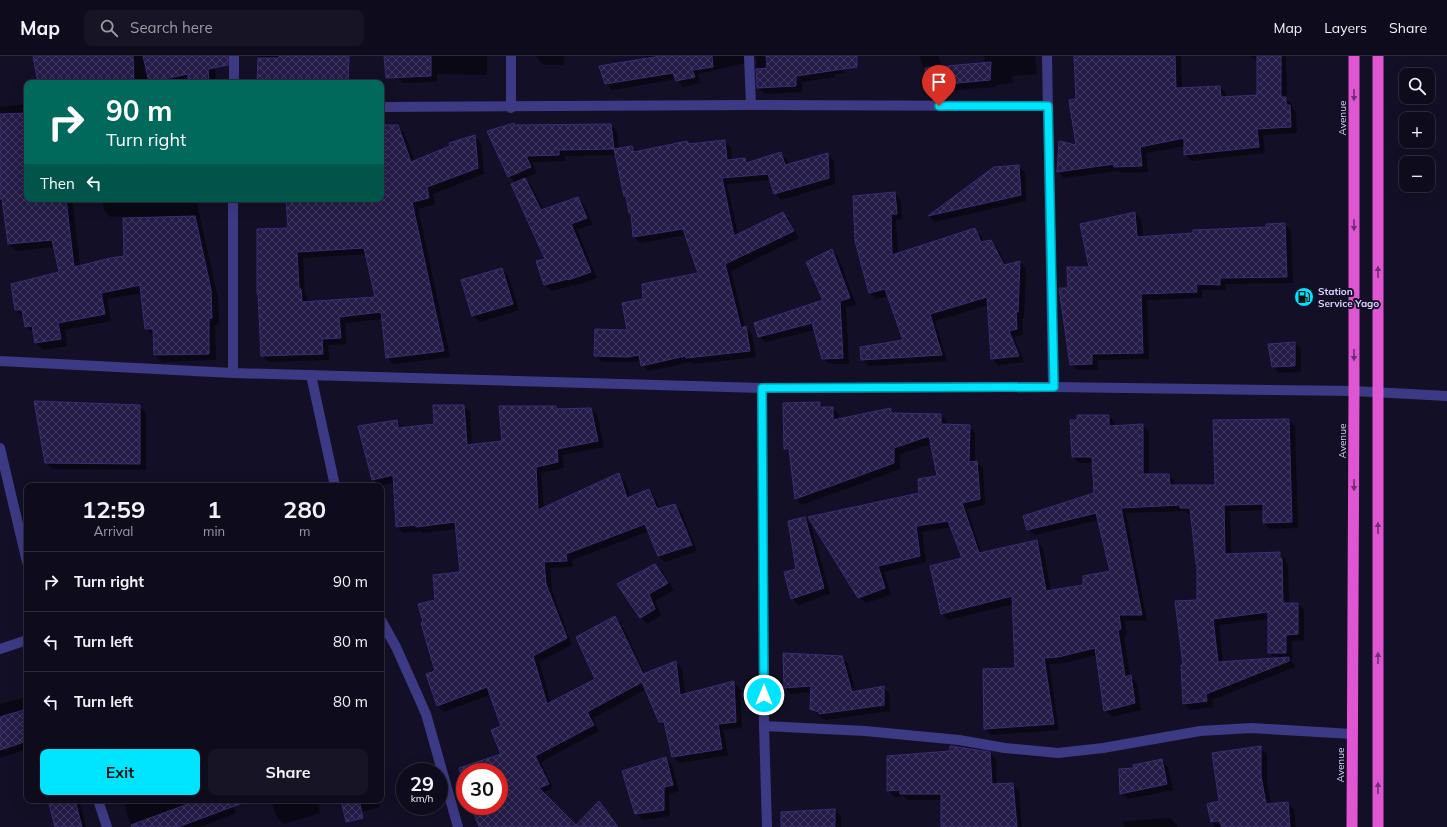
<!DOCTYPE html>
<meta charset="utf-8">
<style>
:root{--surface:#0e0b1c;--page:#171425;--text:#f1f3f6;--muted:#9b9ba3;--line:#2e2b3b;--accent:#00e5ff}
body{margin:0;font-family:Mulish,sans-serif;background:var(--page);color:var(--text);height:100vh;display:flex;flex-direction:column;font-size:15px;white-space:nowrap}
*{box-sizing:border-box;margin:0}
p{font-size:13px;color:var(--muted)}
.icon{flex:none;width:22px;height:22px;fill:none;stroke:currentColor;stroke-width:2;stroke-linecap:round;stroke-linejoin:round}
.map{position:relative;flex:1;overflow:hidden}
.drawer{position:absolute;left:24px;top:427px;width:360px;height:320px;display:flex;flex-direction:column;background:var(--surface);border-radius:8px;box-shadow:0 4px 16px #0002,0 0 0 1px var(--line)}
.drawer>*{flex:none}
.guide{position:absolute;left:24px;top:24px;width:360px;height:122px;border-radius:8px;box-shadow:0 4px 16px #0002,0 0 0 1px var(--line);background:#00695c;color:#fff;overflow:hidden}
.tools{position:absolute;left:1399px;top:12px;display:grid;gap:8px}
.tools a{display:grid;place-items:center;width:36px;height:36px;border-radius:8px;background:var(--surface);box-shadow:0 4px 16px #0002,0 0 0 1px var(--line);font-size:20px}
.speed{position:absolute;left:396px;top:707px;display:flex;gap:8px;font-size:20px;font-weight:700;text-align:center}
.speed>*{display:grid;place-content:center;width:52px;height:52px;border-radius:50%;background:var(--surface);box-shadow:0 4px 16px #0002,0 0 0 1px var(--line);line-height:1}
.speed small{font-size:10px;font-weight:400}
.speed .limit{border:6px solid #d22;background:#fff;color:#111}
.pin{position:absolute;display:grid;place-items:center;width:34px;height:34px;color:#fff;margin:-41px -17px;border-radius:50% 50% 50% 0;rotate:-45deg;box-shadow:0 0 4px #0007}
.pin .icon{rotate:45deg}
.me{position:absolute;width:44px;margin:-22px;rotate:0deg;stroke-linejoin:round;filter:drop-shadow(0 0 3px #0008)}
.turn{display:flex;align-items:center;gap:14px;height:84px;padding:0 16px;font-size:18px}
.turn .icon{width:52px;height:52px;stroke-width:2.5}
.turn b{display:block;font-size:28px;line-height:34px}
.then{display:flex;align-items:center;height:38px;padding:0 16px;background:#0003;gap:8px;font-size:15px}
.eta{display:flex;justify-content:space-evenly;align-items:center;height:68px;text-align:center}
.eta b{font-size:24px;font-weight:700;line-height:28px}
.cta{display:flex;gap:8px;margin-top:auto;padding:8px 16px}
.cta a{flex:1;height:46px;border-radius:8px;background:var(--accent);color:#111;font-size:16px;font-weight:700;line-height:46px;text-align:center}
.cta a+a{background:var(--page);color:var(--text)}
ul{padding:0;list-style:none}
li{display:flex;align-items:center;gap:12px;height:60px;padding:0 16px;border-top:1px solid var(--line)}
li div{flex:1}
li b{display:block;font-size:15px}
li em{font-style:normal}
header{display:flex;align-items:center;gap:24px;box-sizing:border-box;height:56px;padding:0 20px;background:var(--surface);border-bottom:1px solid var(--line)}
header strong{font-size:19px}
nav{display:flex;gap:22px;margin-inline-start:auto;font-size:14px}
.search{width:280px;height:36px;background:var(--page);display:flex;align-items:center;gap:10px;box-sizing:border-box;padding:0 14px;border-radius:8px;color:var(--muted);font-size:15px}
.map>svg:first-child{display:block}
</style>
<header>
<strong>Map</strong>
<div class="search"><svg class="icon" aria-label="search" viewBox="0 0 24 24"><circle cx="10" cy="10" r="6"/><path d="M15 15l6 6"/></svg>Search here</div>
<nav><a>Map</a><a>Layers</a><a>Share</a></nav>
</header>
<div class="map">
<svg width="1447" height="771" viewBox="0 0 1447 771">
<defs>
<pattern id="building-cross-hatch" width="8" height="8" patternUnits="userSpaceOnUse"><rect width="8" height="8" fill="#241b47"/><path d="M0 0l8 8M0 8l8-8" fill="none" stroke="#433b63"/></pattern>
</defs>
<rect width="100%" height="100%" fill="#130f26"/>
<g fill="#0007" fill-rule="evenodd">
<path d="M34 0H214L216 27H39Z"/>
<path d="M258 0H342L350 27H258Z"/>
<path d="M396 0H487V19L437 18V26L403 27 397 21Z"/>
<path d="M537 0H566H564V9H544L538 3Z"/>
<path d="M646 0H754L751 1 749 6 698 18 700 27 683 31 677 23 612 34 606 27 647 3Z"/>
<path d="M756 0H841L844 17 834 18 835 21 802 26V36L765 38 758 32Z"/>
<path d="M920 0H939L941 12 985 8 984 0H1035L1037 18 1012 20 1013 27 996 29V31L933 36 927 30 926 21Z"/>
<path d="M1075 0H1181L1182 33 1220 31 1226 37V42L1258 40V4H1255L1250 0H1286L1287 44 1292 48V52L1296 56 1297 77 1263 79 1265 97 1192 105 1185 99V90L1146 97 1148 116 1121 117 1119 115 1064 122 1058 116 1060 86 1077 90V44Z"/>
<path d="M27 48V143H72L80 210 125 201 123 160 111 161 104 154 102 143H196L218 242 219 268 215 269 216 304 162 306 155 299 154 280 146 273 142 237 107 243 111 265 65 274 67 290 43 294 36 287 34 277 26 271 23 261 16 254 12 229 60 217 54 191 16 195 9 188 4 150 0 146V51Z"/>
<path d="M611 69 617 75 619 93 632 91 638 96 687 86 690 89 725 85 731 92 732 104 745 103 749 107 781 97 787 104 789 109 827 98 834 105 835 128 781 144 775 137 771 124 727 128 738 179 783 157 789 163 799 182 731 215 745 271 752 278 756 301 693 308 691 306 649 315 642 309 641 305 634 306H602L595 299 629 275 644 243 700 218 686 179 640 187 634 181 632 158 630 156 627 143 625 140 616 99 565 100V105L532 106 537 117 525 122 531 129 544 154 578 142 584 149 593 168 577 174 597 222 575 230 574 229 552 235 545 229 537 206 546 203 516 127 509 120 516 70Z"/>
<path d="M381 70H398L404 77 415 106 474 80 481 87 484 118 433 138 435 148 418 153 450 301 393 308 387 301 382 263 345 267 346 288 328 289 329 304 268 306 262 299 289 173 287 143H381ZM367 198 376 242 308 246 307 240 305 238 303 202Z"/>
<path d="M1019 110 1025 116 1026 145 935 166 929 160 994 112Z"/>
<path d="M895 137 901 144 902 163 896 164 898 198 974 173 981 180 984 187 991 185 998 192 1006 210 1020 206 1026 212 1024 262 1022 263 1023 279 1014 281 1024 306 998 309 992 302 988 249 935 265 947 305 869 310 862 304 904 285 889 240 876 243 870 237 856 185Z"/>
<path d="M1135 157 1141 163 1143 182 1267 172 1285 168 1291 174 1293 227 1225 228 1226 234H1202V242L1147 244 1149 303 1097 304 1098 314H1077L1071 308 1069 233 1091 212Z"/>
<path d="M832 194 838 200 856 249 846 251 849 308H829L823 302 815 274 765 286 759 280 824 245Z"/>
<path d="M502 213 508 219 519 254 480 266 473 260 463 225Z"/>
<path d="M1295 287 1301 293V316L1279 317 1273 311 1269 289Z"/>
<path d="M820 347 825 352H833L839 359V364L891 354 895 358 940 359 947 365V370H969L975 376V406L983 412 985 449 967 453 982 498 1037 486 1043 492 1051 536 1084 530 1111 516 1099 464 1035 479 1028 473 1095 438 1093 407H1079L1073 401 1109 360 1115 366V370L1143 369 1149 376V419H1169L1175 426V430H1216L1214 365 1289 364 1295 371 1298 472 1270 473 1264 467V454L1230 455 1231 499 1279 497 1286 503V507L1288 509 1289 548H1298L1304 554V584L1292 585V603H1289L1295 609V611L1212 644 1213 651 1190 654 1184 648 1182 610H1184L1198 545V508L1192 458H1188L1186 455 1126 457 1147 565H1125L1127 579 1124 580 1130 621 1137 627 1141 654 1112 661 1105 654 1097 599 1065 607 1049 608 1059 674 991 679 985 672 1016 613 1014 548 948 564 942 557 964 502 952 471 922 476 926 506 884 516 891 539 866 547 859 541 920 438 938 420 931 388 900 398V413L802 449 796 443 791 398 785 393ZM1269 563V596L1276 603 1223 606 1219 569Z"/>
<path d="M139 350 146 357V414L53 413 46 407Z"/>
<path d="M463 350 470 356 472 390 503 386 555 351 558 354 590 353 597 359 604 391 562 399 564 412 541 417 544 453 619 419 625 425 631 442 649 434 655 441 660 453 675 449 681 455 697 495 665 506 659 500 649 475 572 504 573 511 550 512 552 535 572 589 539 606 551 647 596 624 615 561 621 567 645 618 676 606 682 612 685 639 734 627 740 633 742 672 723 674 728 699 679 707 673 701 666 672 660 666 646 633 593 662 599 675 541 706 553 732 543 737 576 770 599 747 619 771H480L472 750H499V716H465V726L460 713 502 698V671L491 638 444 656 438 650 427 619 436 616V544L462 517 457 473 423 477 421 475 403 477 397 471 394 426 380 430 373 423 397 365 403 371V373L435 369Z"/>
<path d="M805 462 811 469 830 538 798 549 792 542Z"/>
<path d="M655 509 662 515 674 534 655 545 661 559 647 568 641 561Z"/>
<path d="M842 601 848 608 856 637 883 631 889 637 890 655 826 664 818 659 811 652 812 636 792 638 785 632Z"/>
<path d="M27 641V693L0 702V648Z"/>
<path d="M1260 692 1267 698V728L1271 748 1288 747 1294 754 1296 771H1214L1209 749 1220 746Z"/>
<path d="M990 697 996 703 997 729 1013 728 1019 735 1022 771H942V744H908L904 740 895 741 888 735Z"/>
<path d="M666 702 672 709 679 735 669 738 670 760 643 764 636 757Z"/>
<path d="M1162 704 1168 711 1173 734 1128 743 1121 737 1135 713Z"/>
<path d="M49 744H79L86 771H56Z"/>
<path d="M123 744H231L236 757 200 771H130L131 770Z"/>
<path d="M271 744H317L320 757 284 768 277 762Z"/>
<path d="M343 744H379L380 751 352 758Z"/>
<path d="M835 754 841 760V771H810Z"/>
<path d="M1170 762 1177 769V771H1124L1123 765Z"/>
</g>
<g fill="url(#building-cross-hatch)" stroke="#3b2d73" fill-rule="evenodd">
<path d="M33 0H133L134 27H38Z"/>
<path d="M143 0H228V9L208 13 209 27H188V18L149 26Z"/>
<path d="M279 0H349L348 27H257L258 2H279Z"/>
<path d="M384 0H431V20L386 22Z"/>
<path d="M661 0H712L713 11 692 14 695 21 676 25 673 17 605 28 599 10Z"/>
<path d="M766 0H857V11L796 20V30L757 32 756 13 767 12Z"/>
<path d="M1074 0H1175L1176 32 1220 30 1221 41 1257 39V0H1281V41H1286V49H1290L1291 71 1257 73 1259 91 1184 99V82L1140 91 1142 110 1114 111V108L1057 116 1059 85 1076 89 1069 44 1076 43Z"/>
<path d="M991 6 990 24 926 30 925 12Z"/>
<path d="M27 57V143H66L74 211 111 202 124 200 123 162 195 160 211 234 212 262H209V298L154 299 153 273H145L140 229 101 237 105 258 58 267 61 283 35 287 32 270 25 271 22 254H15L11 228 59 216 52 184 8 188 2 143H0V58Z"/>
<path d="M514 67 515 69 611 68 614 93 559 94V99L526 100 531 111 508 121 487 75Z"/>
<path d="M381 69H398L411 106 450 90 449 87 475 79 478 112 427 131 429 142 412 146 444 295 386 302 381 256 339 261 341 282 322 283 323 298 261 300 258 238H257V173L288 172 286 143H381ZM364 192 375 241 302 246 301 233H299L297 196Z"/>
<path d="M725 84 727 104 745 102 746 107 781 96 785 109 828 97 829 122 774 138 768 118 722 122 734 180 783 156 794 175 725 208 741 272 746 270 750 295 686 302 685 300 641 310 639 299 627 301 594 300 595 273 627 274 622 247 643 243 642 228 698 217 683 173 633 181 631 157H629L626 140H624L614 93 632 90 634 96 687 85 689 88Z"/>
<path d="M1019 109 1021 139 928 160 994 111Z"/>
<path d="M525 122 541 154 578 141 587 162 571 168 591 216 568 224V223L544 229 536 205 545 203 511 128Z"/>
<path d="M895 136 897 158H891L892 199 975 172 981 186 991 184 1004 209 1020 205 1018 256H1016L1017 273 1009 275 1019 300 991 303 987 241 930 258 942 299 861 304 860 291 903 284 885 233 869 237 855 185 853 140Z"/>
<path d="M1135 156 1137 181 1193 177V174L1266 171V168L1285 167 1287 221 1220 222V229L1196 228 1197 236 1141 238 1143 297 1092 298V308L1070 309 1059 232H1068L1067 211H1089L1080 168Z"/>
<path d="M832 193 850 242 840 245 843 302 822 303 812 267 758 281 754 267 823 244 806 206Z"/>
<path d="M502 212 513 248 472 260 461 224Z"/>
<path d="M1295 286V310L1272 311 1268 288Z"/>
<path d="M34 345 140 349V408L45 407Z"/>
<path d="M820 346V351H833V364L891 352V357L941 358V368L970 369 969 406 977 405 980 443 962 447 979 497 1037 484 1046 535 1083 529V520L1110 515 1096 457 1027 474 1023 460 1094 437 1092 401H1072L1070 364H1077V359H1109V370L1143 368V418H1169L1170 429H1215L1213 364 1289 363 1292 466 1263 467V448L1224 449 1225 498 1280 496V502H1282L1283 547H1298V578L1286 579V597H1268V556L1213 563 1218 606 1289 601V605L1206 638 1207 645 1183 648 1181 609H1183L1175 545 1197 544V508H1196L1190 452H1180V449L1121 452 1142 559H1119L1121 573 1118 574 1125 621 1131 619 1135 647 1104 655 1095 592 1058 601 1044 602 1054 668 984 673 983 613 1015 612 1012 540 941 558 930 510 962 502 948 465 916 470 920 500 878 510 885 532 858 542 808 461 919 437 918 423 937 420 929 380 894 392V407L795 443 789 393H784L783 347Z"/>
<path d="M433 349H464L467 389 502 385 499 350H556V353L591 352 598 385 557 393 558 406 536 411 538 454 619 417 627 442 649 433 657 453 675 448 692 489 658 500 645 468 566 498 567 505 544 506 546 528 567 582 533 600 547 648 595 623 576 581 615 560 643 618 676 605 680 639 734 625 736 666 718 668 722 693 672 701 664 666H659L642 626 587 656 594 669 535 700 549 728 539 732 576 769 599 745 618 771H479L471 750H499V716H465V729L459 712 501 698 491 674 501 670 487 631 437 650 426 618 435 615 421 567 423 566 418 548 435 544 433 519 460 516 455 466 416 471V469L396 471 393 419 372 424 358 370 397 364 398 372 434 368Z"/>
<path d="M805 461 824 532 791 543 784 516 796 513 788 465Z"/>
<path d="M655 508 668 527 649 538 655 553 640 562 617 528Z"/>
<path d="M783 597 842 600 852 636 884 630V649L819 658V656L810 653 811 630 784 632Z"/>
<path d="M27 653V685L0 694V661Z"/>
<path d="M950 690 990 696 992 728 1013 727 1017 771H941V738H900V734L887 735V700L950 695Z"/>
<path d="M1261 690V720L1266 748 1288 746 1290 771H1222L1219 765 1211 766 1207 748 1219 745 1212 697Z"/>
<path d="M666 701 673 729 664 731V754L635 758 622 715Z"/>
<path d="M1162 703 1167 728 1120 738 1119 713 1134 712 1133 709Z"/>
<path d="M48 744H75L82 771H55Z"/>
<path d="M199 744H244L245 746 178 771H131V769Z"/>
<path d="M341 744H359L363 762 346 766Z"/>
<path d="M835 753V771H781V756Z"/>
</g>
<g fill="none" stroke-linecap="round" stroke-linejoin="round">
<g stroke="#3d3a85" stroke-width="10">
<path d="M511 0V52"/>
<path d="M749 0 751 49"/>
<path d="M1047 0 1053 331"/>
<path d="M234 27V0"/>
<path d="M381 51 751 49 1048 50"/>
<path d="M233 143V317"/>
<path d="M0 305 233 317 762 332 1053 331 1354 335 1447 340"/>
<path d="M311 319 335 430"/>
<path d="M762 332 764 670 767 771"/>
<path d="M0 392 27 506"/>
<path d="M381 564 396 591 426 658 458 771"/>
<path d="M0 593 27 584"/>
<path d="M764 670 865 675 959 684 1005 692 1058 697 1103 692 1200 675 1251 672 1352 678"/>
<path d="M98 744 107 771"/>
</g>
<g stroke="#e055d1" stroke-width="11">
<path d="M1352 771 1354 335V0"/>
<path d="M1378 771V0"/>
</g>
</g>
<defs><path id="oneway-solid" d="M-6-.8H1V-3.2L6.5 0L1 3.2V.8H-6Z"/></defs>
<g fill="#6f2e73">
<use href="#oneway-solid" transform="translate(1354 39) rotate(90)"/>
<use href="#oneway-solid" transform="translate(1354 169) rotate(90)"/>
<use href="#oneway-solid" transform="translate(1378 216) rotate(-90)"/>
<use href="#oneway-solid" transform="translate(1354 299) rotate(90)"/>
<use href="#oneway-solid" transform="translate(1354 429) rotate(90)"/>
<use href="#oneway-solid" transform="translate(1378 472) rotate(-90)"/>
<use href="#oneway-solid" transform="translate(1378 602) rotate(-90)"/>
<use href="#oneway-solid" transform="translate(1378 732) rotate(-90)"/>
</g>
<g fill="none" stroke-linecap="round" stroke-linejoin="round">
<defs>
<path id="route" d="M764 639 762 332 1054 331 1048 50H939"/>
</defs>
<use href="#route" stroke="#0095a6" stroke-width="10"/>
<use href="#route" stroke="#00e5ff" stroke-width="7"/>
</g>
<defs>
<symbol id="fuel-disc" viewBox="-11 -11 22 22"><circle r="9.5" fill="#00e5ff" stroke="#130f26"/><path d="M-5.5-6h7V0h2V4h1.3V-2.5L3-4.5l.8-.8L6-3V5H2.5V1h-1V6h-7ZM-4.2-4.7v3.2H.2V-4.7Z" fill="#111"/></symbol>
</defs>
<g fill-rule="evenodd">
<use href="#fuel-disc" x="1293" y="230" width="22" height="22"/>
</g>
<g text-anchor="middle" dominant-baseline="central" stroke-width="4" stroke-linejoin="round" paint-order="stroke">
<g font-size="10" fill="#d9d4ff" stroke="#130f26">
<text transform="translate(1342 62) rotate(-90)">Avenue</text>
<text transform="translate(1342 385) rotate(-90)">Avenue</text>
<text transform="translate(1340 709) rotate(-90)">Avenue</text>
</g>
<g font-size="10" font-weight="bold" fill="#d9d4ff" stroke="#130f26" text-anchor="start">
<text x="1318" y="235">Station<tspan x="1318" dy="12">Service Yago</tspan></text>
</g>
</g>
</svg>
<div class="tools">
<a><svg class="icon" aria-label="search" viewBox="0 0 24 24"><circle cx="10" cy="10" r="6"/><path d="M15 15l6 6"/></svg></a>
<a>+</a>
<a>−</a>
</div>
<div class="speed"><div>29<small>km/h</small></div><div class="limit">30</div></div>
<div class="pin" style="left:939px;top:50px;background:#d93025"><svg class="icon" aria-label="arrive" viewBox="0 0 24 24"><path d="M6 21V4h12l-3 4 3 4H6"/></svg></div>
<svg class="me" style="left:764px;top:639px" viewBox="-20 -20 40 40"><circle r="17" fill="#00e5ff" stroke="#fff" stroke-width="3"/><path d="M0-11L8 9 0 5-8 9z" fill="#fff"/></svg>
<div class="guide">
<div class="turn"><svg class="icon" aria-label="right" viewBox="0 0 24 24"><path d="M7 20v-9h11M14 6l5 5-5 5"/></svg><div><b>90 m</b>Turn right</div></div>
<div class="then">Then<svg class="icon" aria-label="left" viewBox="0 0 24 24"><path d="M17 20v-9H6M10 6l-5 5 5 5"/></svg></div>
</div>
<section class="drawer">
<div class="eta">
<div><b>12:59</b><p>Arrival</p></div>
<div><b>1</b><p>min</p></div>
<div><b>280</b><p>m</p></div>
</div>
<ul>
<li><svg class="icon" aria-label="right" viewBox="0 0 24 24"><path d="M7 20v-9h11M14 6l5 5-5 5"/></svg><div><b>Turn right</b></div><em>90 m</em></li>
<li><svg class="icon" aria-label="left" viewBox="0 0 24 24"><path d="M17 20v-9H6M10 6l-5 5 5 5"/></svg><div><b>Turn left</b></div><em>80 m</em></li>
<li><svg class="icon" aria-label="left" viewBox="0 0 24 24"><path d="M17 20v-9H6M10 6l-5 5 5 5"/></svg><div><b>Turn left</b></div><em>80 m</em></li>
</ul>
<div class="cta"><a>Exit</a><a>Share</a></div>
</section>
</div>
